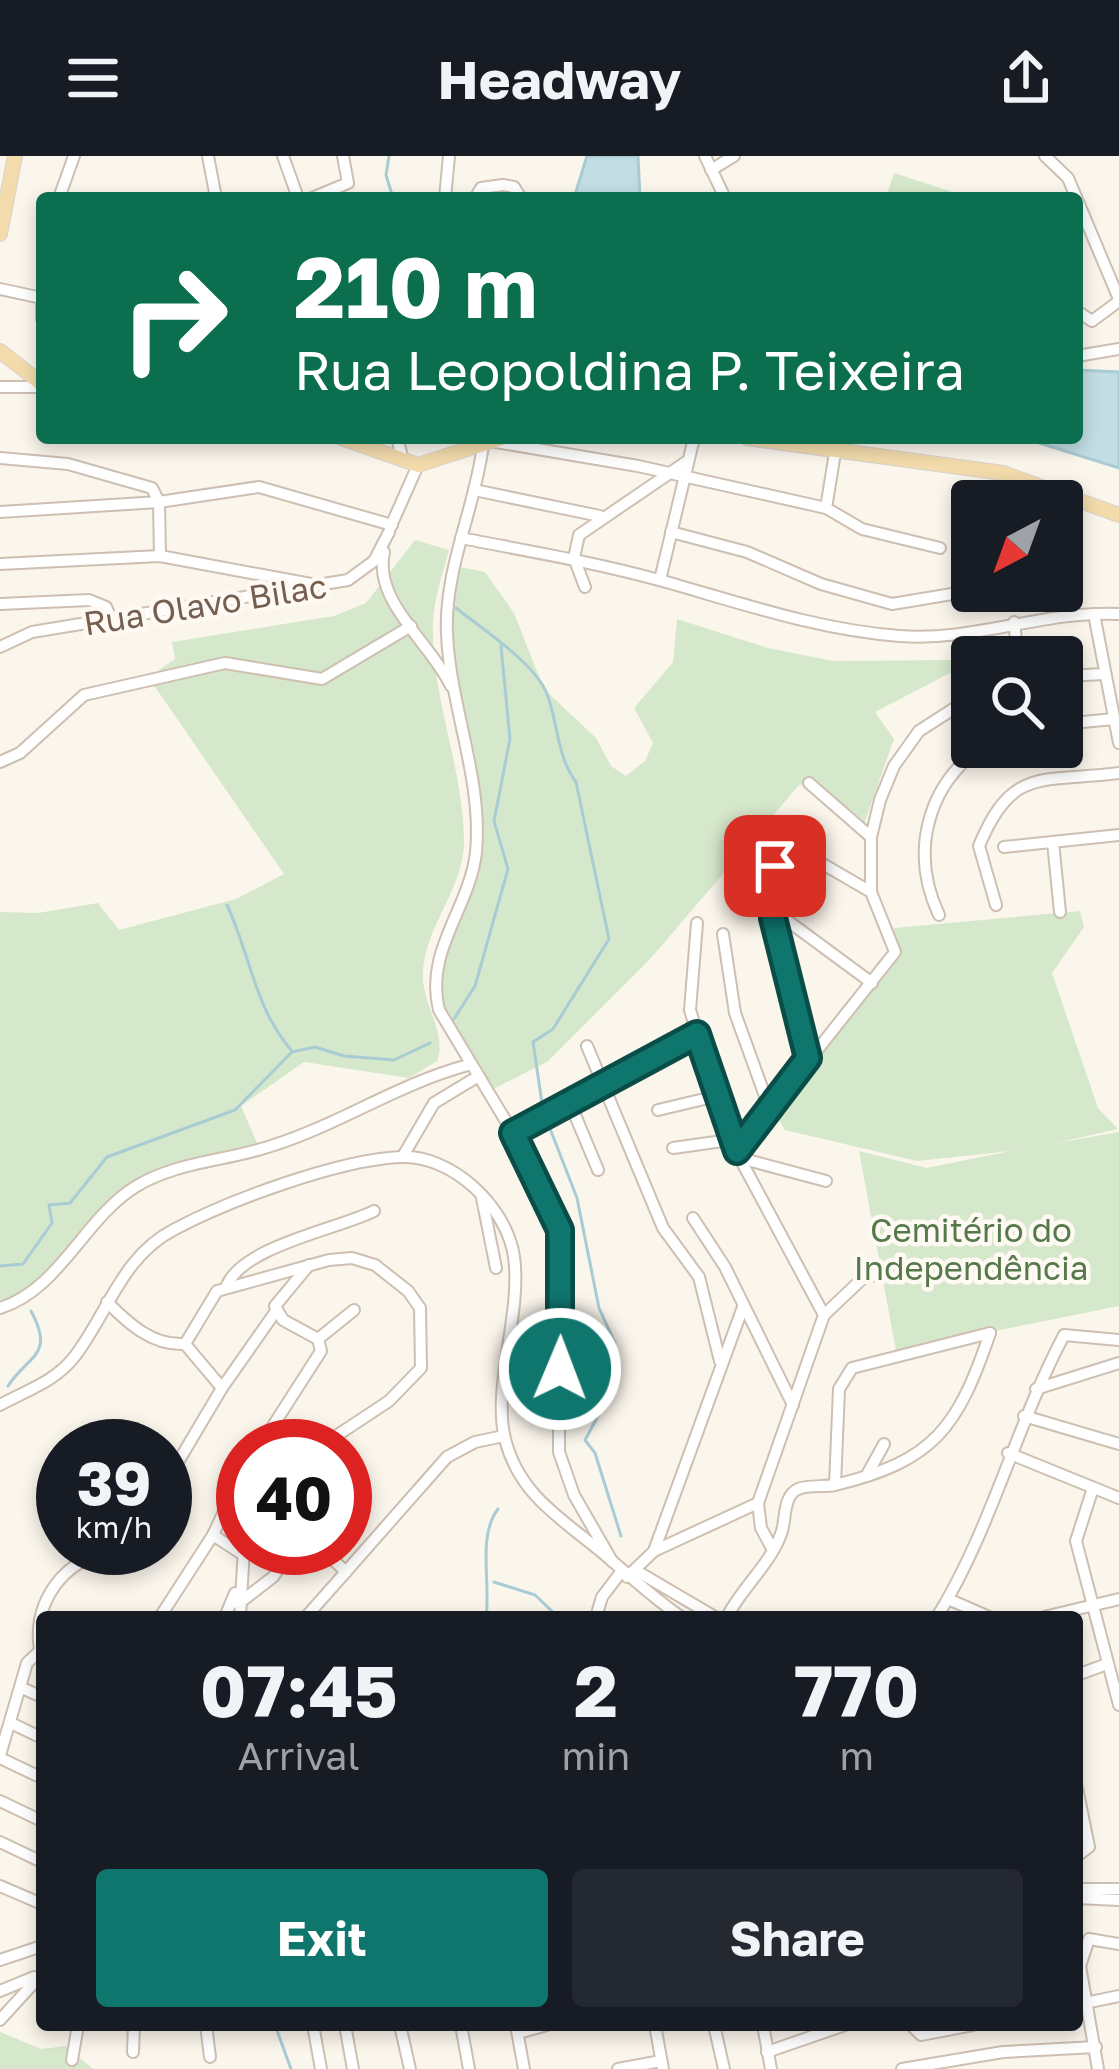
<!DOCTYPE html>
<meta charset="utf-8">
<style>
:root{--surface:#171b24;--page:#242831;--text:#f1f3f6;--muted:#9ea1a6;--accent:#0f766e}
body{margin:0;font-family:"Golos Text",sans-serif;background:var(--page);color:var(--text);height:100vh;display:flex;flex-direction:column;font-size:45px;white-space:nowrap}
*{box-sizing:border-box;margin:0}
p{font-size:39px;color:var(--muted)}
.icon{flex:none;width:66px;height:66px;fill:none;stroke:currentColor;stroke-width:2;stroke-linecap:round;stroke-linejoin:round}
.map{position:relative;flex:1;overflow:hidden}
.sheet{position:absolute;left:36px;top:1455px;width:1047px;height:420px;display:flex;flex-direction:column;background:var(--surface);border-radius:12px;box-shadow:0 6px 18px #0003}
.sheet>*{flex:none}
.guide{position:absolute;left:36px;top:36px;width:1047px;height:252px;border-radius:12px;box-shadow:0 6px 18px #0003;background:#0b6e4f;color:#fff;overflow:hidden}
.needle{width:78px;rotate:221deg}
.buttons{position:absolute;left:951px;top:324px;display:grid;gap:24px}
.buttons a{display:grid;place-items:center;width:132px;height:132px;border-radius:12px;background:var(--surface);box-shadow:0 6px 18px #0003;font-size:60px}
.speed{position:absolute;left:36px;top:1263px;display:flex;gap:24px;font-size:60px;font-weight:700;text-align:center}
.speed>*{display:grid;place-content:center;width:156px;height:156px;border-radius:50%;background:var(--surface);box-shadow:0 6px 18px #0003;line-height:1}
.speed small{font-size:30px;font-weight:400}
.speed .limit{border:18px solid #d22;background:#fff;color:#111}
.pin{position:absolute;display:grid;place-items:center;width:102px;height:102px;color:#fff;margin:-51px;border-radius:24px;box-shadow:0 6px 18px #0006}
.me{position:absolute;width:132px;margin:-66px;rotate:1deg;stroke-linejoin:round;filter:drop-shadow(0 0 9px #0008)}
.turn{display:flex;align-items:center;gap:42px;height:252px;padding:0 60px;font-size:54px}
.turn .icon{width:156px;height:156px;stroke-width:2.5}
.turn b{display:block;font-size:84px;line-height:102px}
.eta{display:flex;justify-content:space-evenly;align-items:center;height:204px;text-align:center}
.eta b{font-size:72px;font-weight:700;line-height:84px}
.button{display:flex;gap:24px;margin-top:auto;padding:24px 60px}
.button a{flex:1;height:138px;border-radius:12px;background:var(--accent);color:#fff;font-size:48px;font-weight:700;line-height:138px;text-align:center}
.button a+a{background:var(--page);color:var(--text)}
header{display:flex;justify-content:space-between;align-items:center;height:156px;padding:0 60px;background:var(--surface);font-size:54px;font-weight:700}
.map>svg:first-child{display:block}
</style>
<header><svg class="icon" aria-label="menu" viewBox="0 0 24 24"><path d="M4 6h16M4 12h16M4 18h16"/></svg>Headway<svg class="icon" aria-label="share" viewBox="0 0 24 24"><path d="M12 15V3M7 8l5-5 5 5M5 13v7h14v-7"/></svg></header>
<div class="map">
<svg width="1119" height="1913" viewBox="0 0 1119 1913">
<rect width="100%" height="100%" fill="#fbf6ec"/>
<g fill="#d6e8cb">
<path d="M894 17 971 42H886Z"/>
<path d="M415 384 449 394C443 417 434 442 433 466 430 539 464 612 464 686 463 735 425 769 423 817 421 846 448 879 437 905L409 922 304 906 241 950 258 989C218 998 167 1005 133 1030 84 1067 56 1121 0 1149V756L38 757 98 747 119 774 236 743 284 718 153 528 159 514 175 503 172 486 334 460 366 447Z"/>
<path d="M460 411 485 416 514 457 544 533 596 582 611 610 626 620 645 605 653 587 634 552 673 506 677 463 768 492 833 505 956 504 952 516 875 556 894 583 862 674 800 628 651 802 547 906 487 936 444 861 436 828 478 691 448 457Z"/>
<path d="M1080 755 1084 771 1052 817 1098 952 1118 973 1056 987 1119 976V1150L896 1195 859 995 927 1012 1010 995 917 1005 785 974 773 953 897 802 894 772Z"/>
<path d="M0 1876 41 1893 66 1890 93 1913H0Z"/>
</g>
<g fill="#c2dde4" stroke="#a9ccd4" stroke-width="3">
<path d="M587 0H638L640 42H574Z"/>
<path d="M1077 214 1119 216V312L1033 285 992 282H1077Z"/>
</g>
<g fill="none" stroke-linecap="round" stroke-linejoin="round">
<g stroke="#a9ccd4" stroke-width="3">
<path d="M389 0 386 19 393 42"/>
<path d="M456 452C481 472 536 508 547 538 558 567 557 601 576 626L609 783 553 873 533 886 543 954"/>
<path d="M227 749C251 801 254 850 291 894"/>
<path d="M454 863 475 830 508 713 494 665 510 583 501 490"/>
<path d="M549 970 577 1042 599 1152 615 1187 611 1236 585 1284 595 1297 621 1380"/>
<path d="M0 1110 23 1108 52 1067 49 1049 70 1047 107 1001 235 954 292 896 315 891 344 900 394 904 430 887"/>
<path d="M8 1230C29 1198 55 1200 31 1155"/>
<path d="M494 1426 535 1439 558 1461"/>
<path d="M486 1461C491 1427 477 1380 498 1353"/>
<path d="M275 1869 291 1913"/>
</g>
<defs>
<g id="minor">
<path d="M208 0 216 42"/>
<path d="M283 0 298 42"/>
<path d="M705 0 725 42"/>
<path d="M1045 0 1068 22 1119 143"/>
<path d="M711 14 734 0"/>
<path d="M503 29 514 31 521 42"/>
<path d="M59 42 74 0"/>
<path d="M312 42 348 27 343 0"/>
<path d="M445 42 449 0"/>
<path d="M475 42 481 32 503 29"/>
<path d="M0 133 42 142"/>
<path d="M42 148V163"/>
<path d="M1077 155 1092 165 1119 145"/>
<path d="M1077 200 1119 193"/>
<path d="M0 231H42"/>
<path d="M397 282 403 304"/>
<path d="M496 286 638 310 826 352 862 373 940 392"/>
<path d="M483 289C475 353 444 413 447 478 450 550 483 624 476 696 470 752 424 795 439 854L513 977 559 1074V1296L574 1339 612 1405"/>
<path d="M0 302 68 308 152 332 159 346"/>
<path d="M474 334 600 360"/>
<path d="M159 346 160 400"/>
<path d="M826 352 835 297"/>
<path d="M0 356 159 346 259 331 392 369"/>
<path d="M390 372 418 309"/>
<path d="M671 376 747 396 821 428 892 448 952 438"/>
<path d="M461 382C527 395 594 406 659 424 738 446 817 474 900 480 973 486 1045 454 1119 458"/>
<path d="M384 396C373 446 431 487 451 530"/>
<path d="M0 408 160 400 311 428"/>
<path d="M660 424 694 282"/>
<path d="M585 431 574 402 579 379 686 306"/>
<path d="M0 448 89 444 106 451 112 464"/>
<path d="M1094 458 1119 587"/>
<path d="M1014 466 1018 501"/>
<path d="M0 491 32 476 348 424 374 405 389 376"/>
<path d="M1062 520 1105 518"/>
<path d="M1062 568 1114 563"/>
<path d="M0 606 20 597 84 539 225 507 322 523 411 470"/>
<path d="M809 627 871 681"/>
<path d="M1053 686 1060 756"/>
<path d="M1004 691 1119 679"/>
<path d="M996 749 979 690C1012 609 1043 627 1119 617"/>
<path d="M773 754 872 827"/>
<path d="M939 759C910 698 926 630 982 591"/>
<path d="M697 767 690 854 730 984 824 1159"/>
<path d="M723 778 735 857 769 951"/>
<path d="M587 890 663 1072 699 1121 720 1205"/>
<path d="M808 902C795 858 750 733 784 696L797 693 871 736"/>
<path d="M570 947 598 1014"/>
<path d="M658 954 717 940"/>
<path d="M513 977 697 878"/>
<path d="M673 992 730 984"/>
<path d="M737 995 895 796 871 736V681L880 644 894 610 919 575 972 541"/>
<path d="M403 1000 434 947 477 921"/>
<path d="M740 1002 826 1025"/>
<path d="M482 1042 496 1112"/>
<path d="M693 1062 725 1111 793 1249"/>
<path d="M227 1129C244 1090 338 1073 374 1055"/>
<path d="M107 1146C128 1167 152 1190 185 1188L217 1135 329 1104 352 1102 375 1109 408 1135 420 1152 421 1212 389 1245 321 1290"/>
<path d="M0 1152C59 1134 84 1063 135 1031 177 1005 229 1005 274 989 342 967 398 928 468 909"/>
<path d="M318 1183 354 1154"/>
<path d="M222 1232 276 1155"/>
<path d="M1036 1233 1119 1207"/>
<path d="M0 1249C27 1234 55 1226 75 1200 109 1155 122 1100 175 1073 230 1044 338 1004 400 1001 452 998 507 1051 514 1101 522 1158 492 1230 505 1283 520 1343 568 1366 611 1404 634 1424 655 1443 681 1461"/>
<path d="M1024 1260 1119 1288"/>
<path d="M260 1290 321 1195 318 1183 283 1164 275 1150 309 1109"/>
<path d="M1008 1297 1119 1342"/>
<path d="M868 1317 884 1288"/>
<path d="M345 1326 356 1313"/>
<path d="M165 1328 222 1232 185 1188"/>
<path d="M835 1329 839 1233 852 1212 990 1177"/>
<path d="M1093 1332 1076 1385 1119 1549"/>
<path d="M213 1379 242 1398"/>
<path d="M321 1392 346 1416"/>
<path d="M773 1394 761 1372 758 1347 824 1159 862 1123 878 1118"/>
<path d="M654 1395 743 1151"/>
<path d="M635 1414 715 1461"/>
<path d="M627 1421 654 1395 758 1347"/>
<path d="M948 1443 989 1461"/>
<path d="M238 1448 273 1421 293 1392"/>
<path d="M160 1461 213 1379 243 1315"/>
<path d="M225 1461 235 1437"/>
<path d="M240 1461 244 1392"/>
<path d="M306 1461 447 1301 475 1286 504 1280"/>
<path d="M596 1461 602 1441 621 1416"/>
<path d="M727 1461C742 1431 772 1407 782 1375 786 1362 783 1340 798 1333 808 1329 824 1331 835 1329 935 1305 958 1271 990 1177"/>
<path d="M937 1461C991 1374 1015 1272 1064 1179L1119 1184"/>
<path d="M1044 1461 1119 1443"/>
<path d="M40 1494C33 1452 57 1411 100 1398 110 1395 118 1397 127 1392"/>
<path d="M1077 1519 1107 1508"/>
<path d="M22 1532 42 1541"/>
<path d="M13 1568 42 1582"/>
<path d="M0 1599 27 1507 42 1493"/>
<path d="M0 1602 42 1622"/>
<path d="M1077 1632 1089 1691 1077 1700"/>
<path d="M0 1645 42 1665"/>
<path d="M0 1686 42 1706"/>
<path d="M0 1730 42 1748"/>
<path d="M1077 1733H1119"/>
<path d="M1077 1742 1119 1744"/>
<path d="M0 1804 42 1790"/>
<path d="M0 1835 34 1821"/>
<path d="M1090 1846 1119 1840"/>
<path d="M0 1864 42 1818"/>
<path d="M206 1869 210 1901"/>
<path d="M313 1869 321 1913"/>
<path d="M345 1869 353 1913"/>
<path d="M400 1869 410 1913"/>
<path d="M461 1869 469 1913"/>
<path d="M516 1869 524 1913"/>
<path d="M655 1869 663 1913"/>
<path d="M714 1869 724 1913"/>
<path d="M763 1869 771 1913"/>
<path d="M911 1869 921 1879 973 1869"/>
<path d="M518 1877 547 1869"/>
<path d="M133 1896 134 1869"/>
<path d="M767 1896 845 1869"/>
<path d="M72 1904 78 1869"/>
<path d="M618 1913 661 1905"/>
<path d="M902 1913 1003 1896 1096 1891"/>
<path d="M1098 1913 1080 1810 1089 1783 1119 1788"/>
</g>
<g id="major">
<path d="M0 78 15 0"/>
<path d="M0 195 42 228"/>
<path d="M341 282 418 309 501 282"/>
<path d="M747 282 1003 317 1119 359"/>
</g>
</defs>
<use href="#minor" stroke="#cdbfb2" stroke-width="14"/>
<use href="#major" stroke="#d8d2ce" stroke-width="16"/>
<use href="#minor" stroke="#fff" stroke-width="10"/>
<use href="#major" stroke="#f3dbac" stroke-width="14"/>
</g>
<g fill="none" stroke-linecap="round" stroke-linejoin="round">
<defs>
<path id="route" d="M560 1213V1074L513 977 697 878 737 995 808 902 773 762 775 710"/>
</defs>
<use href="#route" stroke="#0a4d48" stroke-width="30"/>
<use href="#route" stroke="#0f766e" stroke-width="21"/>
</g>
<g text-anchor="middle" dominant-baseline="central" stroke-width="9" stroke-linejoin="round" paint-order="stroke">
<g font-size="33" fill="#755f51" stroke="#fefaf3">
<text transform="translate(205 448) rotate(-9)">Rua Olavo Bilac</text>
</g>
<g font-size="33" fill="#55794a" stroke="#fefaf3">
<text x="971" y="1073">Cemitério do<tspan x="971" dy="38">Independência</tspan></text>
</g>
</g>
</svg>
<div class="buttons">
<a><svg class="needle" viewBox="-14 -14 28 28"><path d="M0-13l5 13h-10z" fill="#e53935"/><path d="M0 13l5-13h-10z" fill="#9ea1a6"/></svg></a>
<a><svg class="icon" aria-label="search" viewBox="0 0 24 24"><circle cx="10" cy="10" r="6"/><path d="M15 15l6 6"/></svg></a>
</div>
<div class="speed"><div>39<small>km/h</small></div><div class="limit">40</div></div>
<div class="pin" style="left:775px;top:710px;background:#d93025"><svg class="icon" aria-label="arrive" viewBox="0 0 24 24"><path d="M6 21V4h12l-3 4 3 4H6"/></svg></div>
<svg class="me" style="left:560px;top:1213px" viewBox="-20 -20 40 40"><circle r="17" fill="#0f766e" stroke="#fff" stroke-width="3"/><path d="M0-11L8 9 0 5-8 9z" fill="#fff"/></svg>
<div class="guide">
<div class="turn"><svg class="icon" aria-label="right" viewBox="0 0 24 24"><path d="M7 20v-9h11M14 6l5 5-5 5"/></svg><div><b>210 m</b>Rua Leopoldina P. Teixeira</div></div>
</div>
<section class="sheet">
<div class="eta">
<div><b>07:45</b><p>Arrival</p></div>
<div><b>2</b><p>min</p></div>
<div><b>770</b><p>m</p></div>
</div>
<div class="button"><a>Exit</a><a>Share</a></div>
</section>
</div>
